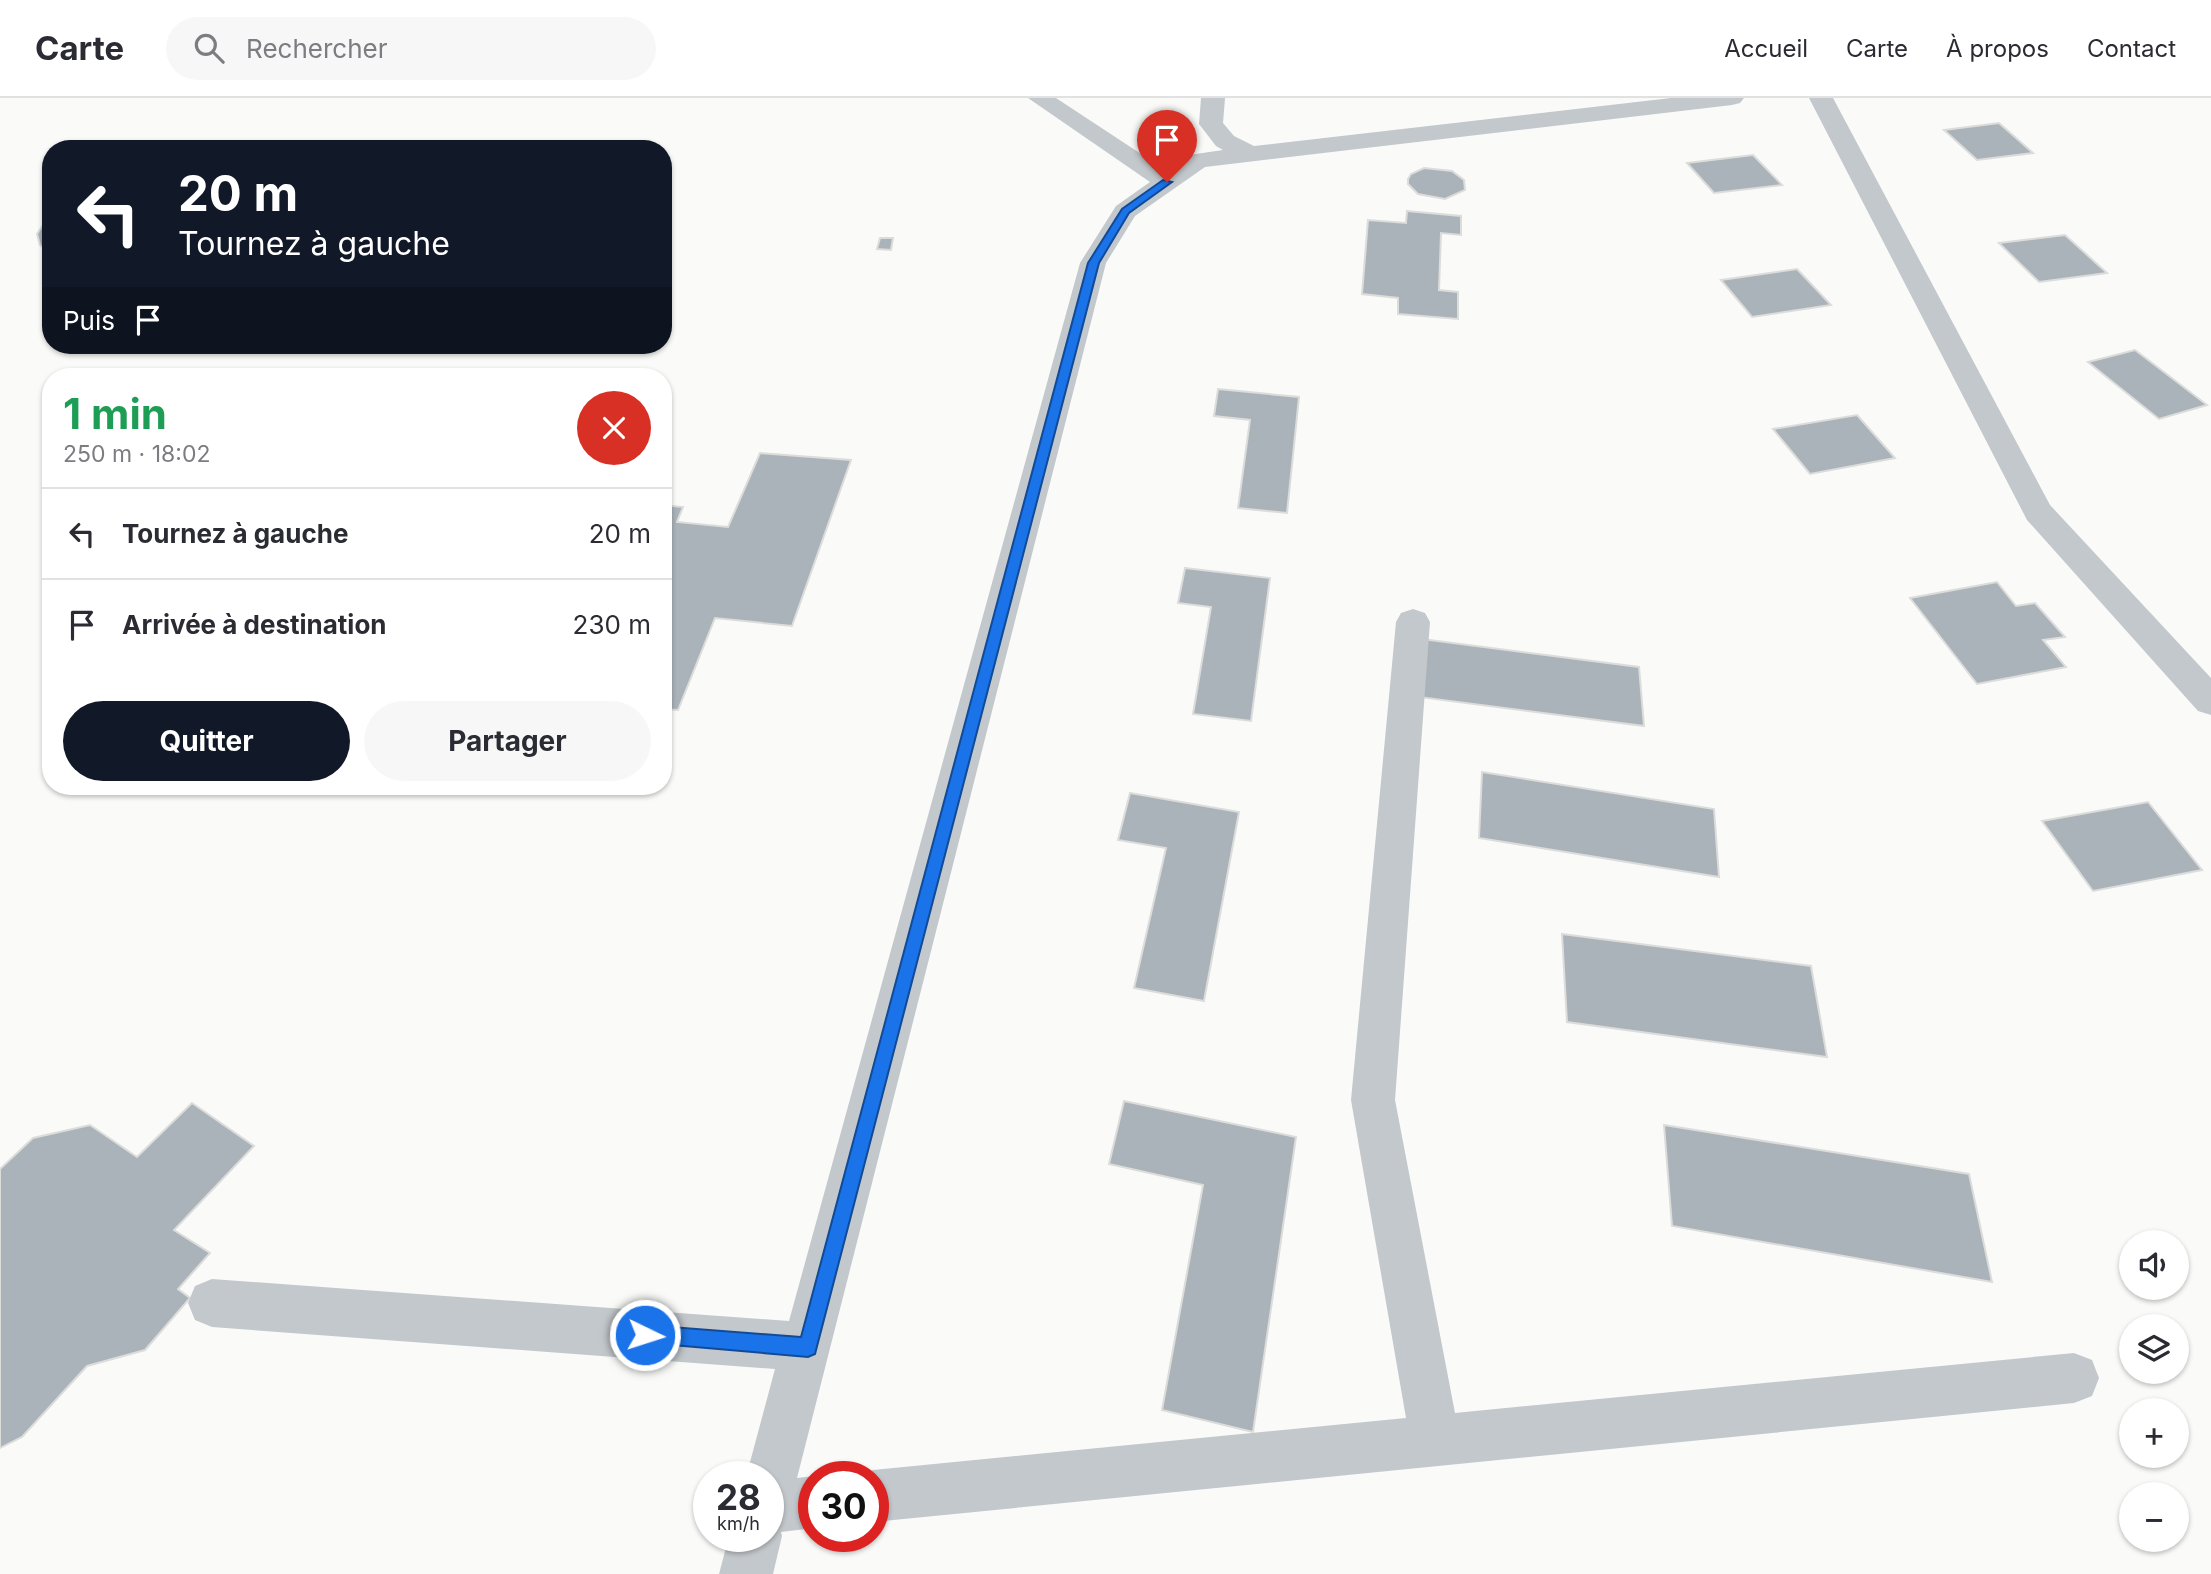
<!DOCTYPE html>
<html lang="fr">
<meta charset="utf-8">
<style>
:root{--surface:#fff;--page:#f7f7f7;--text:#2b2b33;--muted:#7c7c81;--line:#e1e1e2;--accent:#111827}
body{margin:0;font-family:Inter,sans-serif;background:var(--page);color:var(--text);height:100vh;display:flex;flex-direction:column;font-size:26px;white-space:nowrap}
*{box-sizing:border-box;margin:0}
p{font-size:23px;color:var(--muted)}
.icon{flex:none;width:38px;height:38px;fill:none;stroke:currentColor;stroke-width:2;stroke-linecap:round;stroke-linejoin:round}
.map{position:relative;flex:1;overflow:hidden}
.side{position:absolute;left:42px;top:270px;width:630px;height:427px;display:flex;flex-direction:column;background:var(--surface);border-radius:28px;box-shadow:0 2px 5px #0004}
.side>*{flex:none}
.top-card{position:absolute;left:42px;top:42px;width:630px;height:214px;border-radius:28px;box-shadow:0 2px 5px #0004;background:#111827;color:#fff;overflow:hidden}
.buttons{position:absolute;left:2119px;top:1132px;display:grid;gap:14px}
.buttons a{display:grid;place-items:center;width:70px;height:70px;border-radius:50%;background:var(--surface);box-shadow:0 2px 5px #0004;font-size:35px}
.speed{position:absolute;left:693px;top:1363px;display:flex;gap:14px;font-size:35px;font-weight:700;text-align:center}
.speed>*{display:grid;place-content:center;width:91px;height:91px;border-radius:50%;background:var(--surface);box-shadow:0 2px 5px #0004;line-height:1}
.speed small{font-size:18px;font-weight:400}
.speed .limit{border:10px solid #d22;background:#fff;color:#111}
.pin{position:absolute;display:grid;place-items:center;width:60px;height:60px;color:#fff;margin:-72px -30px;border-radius:50% 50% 50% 0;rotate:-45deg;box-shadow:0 0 7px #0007}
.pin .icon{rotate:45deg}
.me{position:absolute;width:77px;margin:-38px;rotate:94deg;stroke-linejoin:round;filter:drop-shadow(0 0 5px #0008)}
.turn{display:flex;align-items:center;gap:24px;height:147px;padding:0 21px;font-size:32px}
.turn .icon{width:91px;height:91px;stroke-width:2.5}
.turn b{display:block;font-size:49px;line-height:60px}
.then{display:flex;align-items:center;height:66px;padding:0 21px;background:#0003;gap:14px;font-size:26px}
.round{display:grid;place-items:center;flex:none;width:74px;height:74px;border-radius:37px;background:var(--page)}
.overview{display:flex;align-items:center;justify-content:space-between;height:119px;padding:0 21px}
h1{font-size:42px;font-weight:700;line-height:52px;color:#1e9e55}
.action{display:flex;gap:14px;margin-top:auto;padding:14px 21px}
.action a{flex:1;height:80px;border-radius:42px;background:var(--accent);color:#fff;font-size:28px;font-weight:700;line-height:80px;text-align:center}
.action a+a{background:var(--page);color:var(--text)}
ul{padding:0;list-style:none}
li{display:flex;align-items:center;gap:21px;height:91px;padding:0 21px;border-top:2px solid var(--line)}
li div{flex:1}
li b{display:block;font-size:26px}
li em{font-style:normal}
header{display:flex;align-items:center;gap:42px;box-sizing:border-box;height:98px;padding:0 35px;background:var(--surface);border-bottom:2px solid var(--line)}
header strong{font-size:33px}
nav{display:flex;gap:38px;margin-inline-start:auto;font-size:24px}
.search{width:490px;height:63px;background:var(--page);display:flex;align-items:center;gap:18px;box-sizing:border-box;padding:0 24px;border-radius:38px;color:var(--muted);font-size:26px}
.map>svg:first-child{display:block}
</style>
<header>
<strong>Carte</strong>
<div class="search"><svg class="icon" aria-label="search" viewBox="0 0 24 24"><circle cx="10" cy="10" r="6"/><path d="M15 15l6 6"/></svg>Rechercher</div>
<nav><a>Accueil</a><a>Carte</a><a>À propos</a><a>Contact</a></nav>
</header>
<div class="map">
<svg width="2211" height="1476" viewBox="0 0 2211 1476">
<rect width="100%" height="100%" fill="#fafaf8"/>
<g fill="#aab3b9" stroke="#dcdcda" stroke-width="2">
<path d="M1999 25 2033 55 1977 62 1944 32Z"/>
<path d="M1753 57 1782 87 1714 95 1687 65Z"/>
<path d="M1424 70 1452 73 1464 82 1465 92 1445 101 1418 96 1408 86V81L1411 76Z"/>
<path d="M1407 113 1461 118V137L1441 135 1439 192 1458 194V221L1398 216V200L1362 196 1368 122 1406 125Z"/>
<path d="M51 115V156L40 147 37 136Z"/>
<path d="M2065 137 2107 175 2039 184 1999 145Z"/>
<path d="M880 140H893L891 152 877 151Z"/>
<path d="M1797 171 1831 207 1752 219 1721 182Z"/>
<path d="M2135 252 2160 271 2207 307 2159 321 2088 264Z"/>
<path d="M1218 291 1299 299 1287 415 1238 410 1250 322 1214 318Z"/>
<path d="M1857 317 1895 360 1810 376 1773 331Z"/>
<path d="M760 355 851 362 792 528 715 520 678 612 663 611V407L683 409 677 424 728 429Z"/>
<path d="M1185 470 1270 480 1251 623 1193 616 1211 509 1178 505Z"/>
<path d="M1997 484 2016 508 2035 505 2065 539 2043 542 2066 569 1977 586 1910 500Z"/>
<path d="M1422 541 1639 569 1644 628 1419 599Z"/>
<path d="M1482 674 1714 711 1719 779 1479 740Z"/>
<path d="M1130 695 1239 714 1204 903 1134 890 1166 750 1118 742Z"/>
<path d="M2148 704 2202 772 2093 793 2042 723Z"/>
<path d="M1562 836 1811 868 1827 959 1567 924Z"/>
<path d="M1124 1003 1296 1039 1253 1334 1162 1312 1203 1087 1109 1066Z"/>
<path d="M192 1005 254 1048 174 1132 210 1155 178 1191 190 1200 145 1252 87 1268 22 1339 0 1350V1071L33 1040 90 1027 137 1059Z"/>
<path d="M1664 1027 1969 1076 1992 1184 1672 1128Z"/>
</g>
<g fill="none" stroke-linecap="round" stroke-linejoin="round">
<g fill="#c3c8cc" fill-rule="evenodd">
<path d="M1028 0H1056L1167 73 1189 57 1223 52 1216 48 1199 26 1201 0H1225L1223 25 1234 38 1254 48 1671 0H1744L1740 5 1732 7 1205 69 1135 118 1106 165 797 1380 814 1378 817 1379H814V1430L781 1434 782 1438 773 1476H719L729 1438H768V1379H746L775 1271 212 1229 195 1222 188 1205 195 1188 212 1181 789 1223 1080 165 1116 108 1150 84Z"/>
<path d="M1809 0H1833L2050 407 2211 580V617L2198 613 2027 422Z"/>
<path d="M1413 511 1425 515 1430 524 1395 1002 1455 1315 2074 1255 2092 1262 2099 1280 2092 1298 2074 1305 873 1424V1379H856L873 1372 1406 1320 1351 1002 1396 524 1401 515Z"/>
</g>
</g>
<path fill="#1a73e8" stroke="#114b97" stroke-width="2" d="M1163 82 1172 84 1129 115 1099 165 815 1256 808 1259 638 1244 635 1237 638 1230 645 1227 801 1239 1088 165 1122 111Z"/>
</svg>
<div class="buttons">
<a><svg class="icon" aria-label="sound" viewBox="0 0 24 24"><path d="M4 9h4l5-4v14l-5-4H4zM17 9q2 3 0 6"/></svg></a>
<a><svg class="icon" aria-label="layers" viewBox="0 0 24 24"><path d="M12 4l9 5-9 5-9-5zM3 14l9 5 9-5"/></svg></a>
<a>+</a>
<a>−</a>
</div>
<div class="speed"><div>28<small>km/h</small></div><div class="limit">30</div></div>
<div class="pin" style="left:1167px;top:84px;background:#d93025"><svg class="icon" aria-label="arrive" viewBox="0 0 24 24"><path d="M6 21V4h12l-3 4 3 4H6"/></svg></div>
<svg class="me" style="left:645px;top:1237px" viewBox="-20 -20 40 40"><circle r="17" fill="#1a73e8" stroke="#fff" stroke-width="3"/><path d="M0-11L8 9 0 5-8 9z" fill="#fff"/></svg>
<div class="top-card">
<div class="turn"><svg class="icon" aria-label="left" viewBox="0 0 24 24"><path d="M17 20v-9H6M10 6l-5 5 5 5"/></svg><div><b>20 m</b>Tournez à gauche</div></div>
<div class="then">Puis<svg class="icon" aria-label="arrive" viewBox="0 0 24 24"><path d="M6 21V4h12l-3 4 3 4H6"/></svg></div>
</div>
<section class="side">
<div class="overview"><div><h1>1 min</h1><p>250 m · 18:02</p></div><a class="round" style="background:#d93025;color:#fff"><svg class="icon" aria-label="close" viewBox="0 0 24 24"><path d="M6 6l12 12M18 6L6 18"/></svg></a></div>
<ul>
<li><svg class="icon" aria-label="left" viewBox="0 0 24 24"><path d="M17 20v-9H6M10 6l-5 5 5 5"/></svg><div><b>Tournez à gauche</b></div><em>20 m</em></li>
<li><svg class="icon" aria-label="arrive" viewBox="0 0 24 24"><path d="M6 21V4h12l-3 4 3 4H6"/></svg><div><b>Arrivée à destination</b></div><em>230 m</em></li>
</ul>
<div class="action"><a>Quitter</a><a>Partager</a></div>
</section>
</div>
